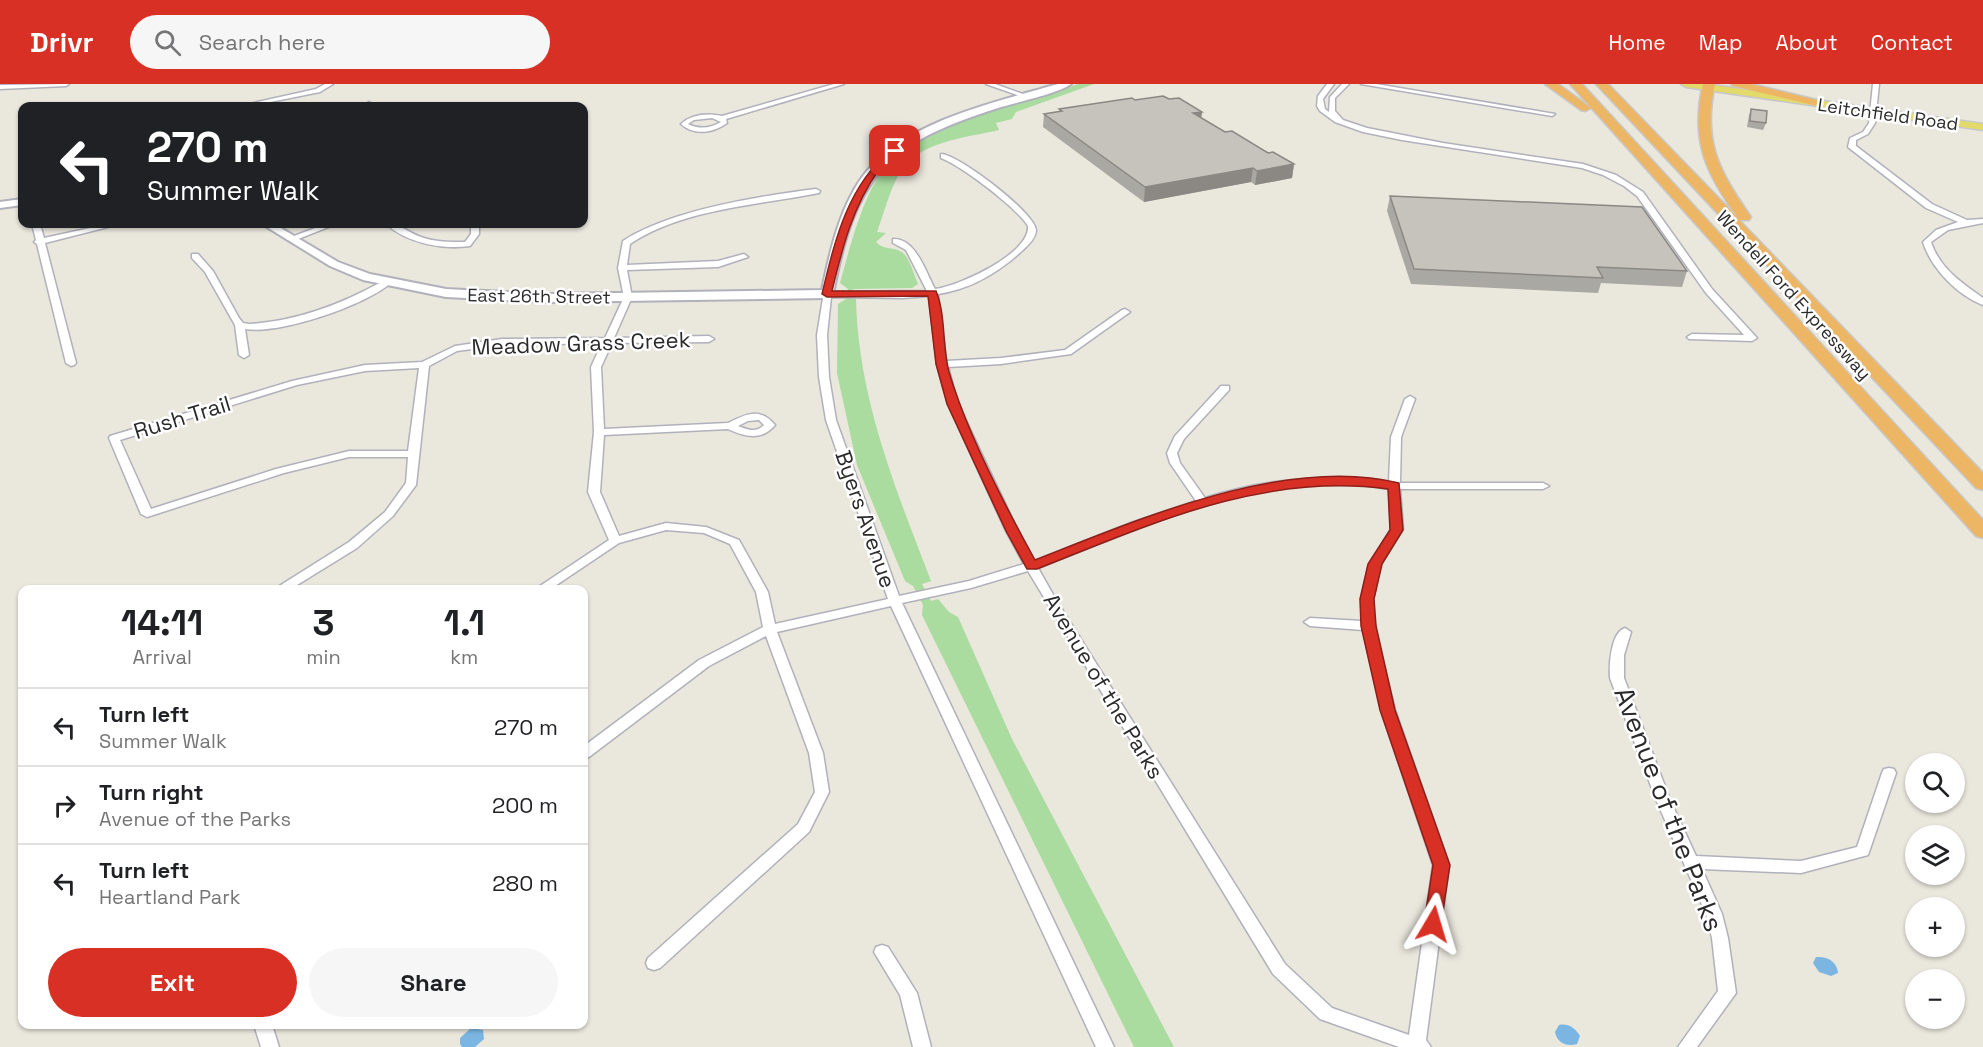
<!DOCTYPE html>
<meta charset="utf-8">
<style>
:root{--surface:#fff;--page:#f6f6f6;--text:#202124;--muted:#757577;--line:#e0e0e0;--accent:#d93025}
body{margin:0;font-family:"Space Grotesk",sans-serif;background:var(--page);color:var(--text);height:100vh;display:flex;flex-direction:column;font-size:22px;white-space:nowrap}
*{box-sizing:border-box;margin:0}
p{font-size:20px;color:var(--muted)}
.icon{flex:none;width:33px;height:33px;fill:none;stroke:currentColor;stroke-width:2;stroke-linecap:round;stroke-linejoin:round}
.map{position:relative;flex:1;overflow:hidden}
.drawer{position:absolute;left:18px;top:501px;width:570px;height:444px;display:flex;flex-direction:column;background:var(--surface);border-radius:12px;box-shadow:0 2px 4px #0004}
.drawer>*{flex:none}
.top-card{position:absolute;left:18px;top:18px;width:570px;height:126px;border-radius:12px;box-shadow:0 2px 4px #0004;background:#202124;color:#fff;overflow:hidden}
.controls{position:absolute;left:1905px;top:669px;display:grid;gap:12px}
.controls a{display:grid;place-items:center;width:60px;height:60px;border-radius:50%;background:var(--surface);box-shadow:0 2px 4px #0004;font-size:30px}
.pin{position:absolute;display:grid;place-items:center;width:51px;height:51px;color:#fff;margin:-26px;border-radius:12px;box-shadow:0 3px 9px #0006}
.me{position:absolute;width:66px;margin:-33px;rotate:7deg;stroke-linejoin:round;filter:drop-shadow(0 0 4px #0008)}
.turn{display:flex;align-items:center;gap:21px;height:126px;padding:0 30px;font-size:27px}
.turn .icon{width:78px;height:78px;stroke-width:2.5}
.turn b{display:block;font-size:42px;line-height:51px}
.eta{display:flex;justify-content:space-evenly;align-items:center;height:102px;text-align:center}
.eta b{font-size:36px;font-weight:700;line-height:42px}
.cta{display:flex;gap:12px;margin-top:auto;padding:12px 30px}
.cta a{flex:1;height:69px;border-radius:36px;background:var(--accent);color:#fff;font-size:24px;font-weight:700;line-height:69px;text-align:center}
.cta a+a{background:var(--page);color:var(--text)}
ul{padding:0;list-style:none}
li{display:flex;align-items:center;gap:18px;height:78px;padding:0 30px;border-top:2px solid var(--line)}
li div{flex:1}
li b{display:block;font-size:22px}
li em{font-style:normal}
header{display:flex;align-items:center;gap:36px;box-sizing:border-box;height:84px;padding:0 30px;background:var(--accent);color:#fff}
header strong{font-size:28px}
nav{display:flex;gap:33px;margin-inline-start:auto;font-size:21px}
.search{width:420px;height:54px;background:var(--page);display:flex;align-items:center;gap:15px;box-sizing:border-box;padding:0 21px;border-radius:33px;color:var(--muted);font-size:22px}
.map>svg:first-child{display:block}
</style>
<header>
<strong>Drivr</strong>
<div class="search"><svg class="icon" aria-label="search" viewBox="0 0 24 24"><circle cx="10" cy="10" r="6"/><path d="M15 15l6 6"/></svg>Search here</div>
<nav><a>Home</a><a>Map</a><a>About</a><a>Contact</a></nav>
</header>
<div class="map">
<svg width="1983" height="963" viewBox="0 0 1983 963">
<rect width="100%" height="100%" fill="#eae7dd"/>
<path fill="#aadb9f" d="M1078 0H1094L1016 28 1012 35 996 39 999 46C966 54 917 57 899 90 889 108 884 129 877 148L886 149 876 158C884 167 895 162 903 169 910 175 914 191 918 200L912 204 853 205 851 214 856 215C858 314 896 406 931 497L922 500 931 517 938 515 949 528 958 533 1012 655 1174 963H1134L922 531 923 521 913 502 905 497 857 381 837 289 838 220 846 215 848 205 840 199C848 170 862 115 880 91 916 43 1021 19 1078 0Z"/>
<g fill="#7bb6e2">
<path d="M1816 873C1827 872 1837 877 1838 889L1831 892 1819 888 1813 879Z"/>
<path d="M1559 941C1568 939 1575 944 1580 952L1577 960C1567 963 1557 959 1555 948Z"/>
<path d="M471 944 483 946 484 955 475 963H462L460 960V954Z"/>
</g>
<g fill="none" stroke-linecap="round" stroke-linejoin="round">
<defs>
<g id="street">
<path d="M69 0 66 2 0 5V1Z"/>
<path d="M325 0H333L320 8 250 22H240L316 5Z"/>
<path d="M834 0H844L726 35 727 39C713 49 694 52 681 40 692 30 707 29 722 32ZM712 34 721 38C711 44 700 46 688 40L694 36Z"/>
<path d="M986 0H995L1031 13 1026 14Z"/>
<path d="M1327 0H1334L1323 15 1325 25 1329 28 1330 13 1342 0H1349L1335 14V27L1343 36 1367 44 1443 59 1583 80 1616 91 1643 108 1712 205 1757 254 1752 257 1689 255 1687 253 1692 250 1744 251 1706 209 1637 112 1624 102 1603 91 1582 84 1402 56 1363 48 1335 38 1320 27 1317 22 1318 12Z"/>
<path d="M1361 0H1376L1555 30 1552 32Z"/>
<path d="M1873 0H1879L1875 39 1868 50 1856 56V62L1932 120 1967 136 1983 135V139L1948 146 1931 158C1940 185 1961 198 1983 214V221C1957 211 1931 184 1923 158L1936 146 1958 138 1926 124 1848 63 1850 54 1863 48 1869 39Z"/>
<path d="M369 18 371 19 374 22H368L366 20Z"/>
<path d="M941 70C958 70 1038 131 1036 147 1035 155 1028 161 1023 166 998 189 971 205 938 210L946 277 1001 274 1065 266 1122 226 1125 225 1130 228 1071 270 1001 280 948 283 958 320 1018 447 1034 477 1131 439 1196 417 1170 379 1167 369 1175 352 1221 302H1229V306L1184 355 1177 369 1180 379 1205 414C1264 395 1328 390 1389 398L1391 353 1405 315 1410 312 1415 315 1401 353 1400 399H1543L1549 402 1543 405H1400L1403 445 1381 480 1373 515 1374 542 1395 626 1449 781 1426 956 1431 963H1399L1320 935 1273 890 1028 487 971 504 902 519 1114 963H1096L891 522 777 548 823 669 829 708 809 748 660 884 654 886 648 884 646 879 648 874 798 740 815 708 809 669 766 552 709 582 589 673 584 674V662L699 576 763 543 756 508 730 460 704 449 666 446 619 459 549 506H534L609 456 588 408 594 348 591 283 602 259 502 261 457 267 429 282 416 401 393 432 357 464 289 506H273L349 458 385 428 406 399 408 373H349L284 389 147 433 141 430 109 354 110 352 292 297 365 281 422 278 455 262 502 255 605 254 624 213 618 184 623 157C670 126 760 112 816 105L820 107 819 109C758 121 682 125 630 160L627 181 718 177 744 170 748 173 718 183 627 186 632 213 614 254 709 252 714 255 709 258 612 259 601 283 604 345 728 339C746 330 760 323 775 341 762 357 745 353 728 345L604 351 600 408 619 452 666 439 706 443 739 456 768 508 775 540 888 515 826 336 819 293 817 251 824 208 927 207 906 166 893 159V155C916 154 926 189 935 205 959 202 1030 170 1028 142 1017 124 962 82 941 74ZM929 212 937 280 948 320 1006 447 1024 480 969 497 899 512 836 336 829 293 827 251 831 213 903 214ZM419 284 408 367H349L276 385 151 425 120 356 297 301 365 287ZM759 336 764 341C756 349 748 346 738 342L748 337ZM1355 400 1389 405 1391 445 1369 480 1361 515 1362 537 1310 534 1304 538 1310 542 1363 546 1381 626 1433 781 1409 951 1332 924 1285 880 1055 514 1038 484C1116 453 1194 419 1277 404 1302 399 1330 401 1355 400Z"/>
<path d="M32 140H40L44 154 104 141 108 143 45 159 76 279 74 281 71 282 66 279 37 160 34 158 36 156Z"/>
<path d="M326 140H336L293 157 286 155Z"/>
<path d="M386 140C399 139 409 149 421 153 435 158 450 158 465 158L471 150V140H479V150L470 162C442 166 407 159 386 140Z"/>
<path d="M192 170H198L213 187 239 234 243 239 249 240C298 237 342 220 385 196L392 198C367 221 279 251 245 245L249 271 244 274 239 271 235 241 205 188 192 174Z"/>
<path d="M1625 544 1631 548 1624 571V594L1671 718 1696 772 1801 777 1857 763 1882 689 1884 685 1889 684 1894 685 1896 689 1868 771 1801 789 1702 785 1722 830 1728 854 1736 909 1697 963H1678L1718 907 1712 854 1706 830 1657 718 1610 594C1609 581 1611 548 1625 544Z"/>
<path d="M882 861 888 863 917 909 931 963H913L900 911 874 868 876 863Z"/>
<path d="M256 940H274L273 944 279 963H261L255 944Z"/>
</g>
<g id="secondary">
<path d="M1058 0H1071C1058 10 1016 18 998 24 884 60 855 93 833 210L827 214 548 218 446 213 363 196 330 182 262 140H274L338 178 370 190 446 205 548 210 822 206C830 167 841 118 867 87 910 36 996 18 1058 0Z"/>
<path d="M22 115V121L0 124V118Z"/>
</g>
<path id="primary" d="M1681 0H1706L1983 40V46L1686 3Z"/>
<g id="highway">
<path d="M1545 0H1558L1591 24 1585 27 1581 26Z"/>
<path d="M1570 0H1582L1983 436V454L1976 452Z"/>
<path d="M1596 0H1608L1739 135C1706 90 1690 57 1703 0H1715C1702 57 1719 87 1751 133L1749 136H1739L1983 389V406L1976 404Z"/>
<path d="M1731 0H1751L1821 17 1823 19 1817 22 1733 2Z"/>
</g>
</defs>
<use href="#street" stroke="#b1b1bc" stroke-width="3"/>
<use href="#secondary" stroke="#b1b1bc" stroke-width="4"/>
<use href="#primary" stroke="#c8c8c8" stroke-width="3"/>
<use href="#highway" stroke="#c8c8c8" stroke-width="3"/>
<use href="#street" fill="#fff" fill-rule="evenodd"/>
<use href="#secondary" fill="#fff" fill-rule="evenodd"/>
<use href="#primary" fill="#e2da6b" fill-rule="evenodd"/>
<use href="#highway" fill="#edb665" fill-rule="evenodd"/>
</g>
<g fill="#aaa8a3">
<path d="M1169 15 1202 28 1201 34 1225 48 1294 80 1292 94 1255 101 1251 98 1144 118 1043 43 1044 30 1059 28V25L1135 16Z"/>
<path d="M1751 25 1766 39 1763 46 1747 43 1749 31Z"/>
<path d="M1390 112 1687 187 1682 203 1601 199 1598 209 1411 200 1387 127Z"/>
</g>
<g fill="#8b8884">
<path d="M1202 28 1200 41 1193 29Z"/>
<path d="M1294 80 1292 94 1255 101 1257 87Z"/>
<path d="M1253 84 1251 98 1144 118 1145 103Z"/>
</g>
<g fill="#c6c3bd" stroke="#8b8884" stroke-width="1.5">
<path d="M1163 12 1169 15 1179 14 1202 28 1193 29 1225 48 1232 47 1268 69 1273 68 1294 80 1257 87 1253 84 1145 103 1044 30 1062 27 1059 25 1132 14 1135 16Z"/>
<path d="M1751 25 1767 27 1766 39 1750 37Z"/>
<path d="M1390 112 1642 123 1687 187 1597 183 1603 194 1414 185Z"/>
</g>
<path fill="#d93025" stroke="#8d1f18" stroke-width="1.5" d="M892 65 899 67C893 74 884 79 879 86 853 121 842 165 832 207H936C946 231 942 262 949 288 967 349 1004 420 1035 476 1140 435 1286 371 1399 399L1403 446 1382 480 1374 515 1376 542 1395 626 1450 781 1440 846 1433 848 1427 846 1424 840 1433 781 1380 626 1361 542 1360 515 1368 480 1390 446 1388 405C1263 388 1151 440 1037 485H1027L1006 447 947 320 936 280 928 212 827 213 822 210C835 156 847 102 892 65Z"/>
<g text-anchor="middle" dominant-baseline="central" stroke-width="5" stroke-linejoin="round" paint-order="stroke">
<g font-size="18" fill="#2a2a2a" stroke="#fff">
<text transform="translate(1888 30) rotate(8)">Leitchfield Road</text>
<text transform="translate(1794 211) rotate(48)">Wendell Ford Expressway</text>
<text transform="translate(539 212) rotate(1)">East 26th Street</text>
</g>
<g font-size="22" fill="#2a2a2a" stroke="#fff">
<text transform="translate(581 259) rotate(-2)">Meadow Grass Creek</text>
<text transform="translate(182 333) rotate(-17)">Rush Trail</text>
<text transform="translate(866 435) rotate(71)">Byers Avenue</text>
<text transform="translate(1104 602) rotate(59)">Avenue of the Parks</text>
</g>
<g font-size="27" fill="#2a2a2a" stroke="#fff">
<text transform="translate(1669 725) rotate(69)">Avenue of the Parks</text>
</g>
</g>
</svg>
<div class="controls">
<a><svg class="icon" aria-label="search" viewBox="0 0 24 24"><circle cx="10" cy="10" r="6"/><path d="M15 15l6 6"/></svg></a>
<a><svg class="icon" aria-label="layers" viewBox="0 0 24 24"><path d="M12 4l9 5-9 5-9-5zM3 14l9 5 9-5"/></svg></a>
<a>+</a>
<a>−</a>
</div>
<div class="pin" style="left:895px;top:67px;background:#d93025"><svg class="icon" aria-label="arrive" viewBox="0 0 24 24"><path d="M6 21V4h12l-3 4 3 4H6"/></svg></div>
<svg class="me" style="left:1433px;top:840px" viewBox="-20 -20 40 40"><path d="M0-17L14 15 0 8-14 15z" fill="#d93025" stroke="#fff" stroke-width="4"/></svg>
<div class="top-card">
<div class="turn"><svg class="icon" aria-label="left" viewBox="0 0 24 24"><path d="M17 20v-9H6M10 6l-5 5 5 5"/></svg><div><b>270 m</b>Summer Walk</div></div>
</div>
<section class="drawer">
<div class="eta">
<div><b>14:11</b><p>Arrival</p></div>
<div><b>3</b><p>min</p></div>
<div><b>1.1</b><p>km</p></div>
</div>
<ul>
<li><svg class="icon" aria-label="left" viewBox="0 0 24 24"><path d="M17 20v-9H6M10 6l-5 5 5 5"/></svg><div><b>Turn left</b><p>Summer Walk</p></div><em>270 m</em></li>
<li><svg class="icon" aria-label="right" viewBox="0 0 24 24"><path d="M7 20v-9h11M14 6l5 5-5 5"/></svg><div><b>Turn right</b><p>Avenue of the Parks</p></div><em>200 m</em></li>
<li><svg class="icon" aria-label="left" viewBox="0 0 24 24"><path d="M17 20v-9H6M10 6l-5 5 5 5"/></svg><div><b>Turn left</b><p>Heartland Park</p></div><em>280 m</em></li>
</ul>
<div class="cta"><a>Exit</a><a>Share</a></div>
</section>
</div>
